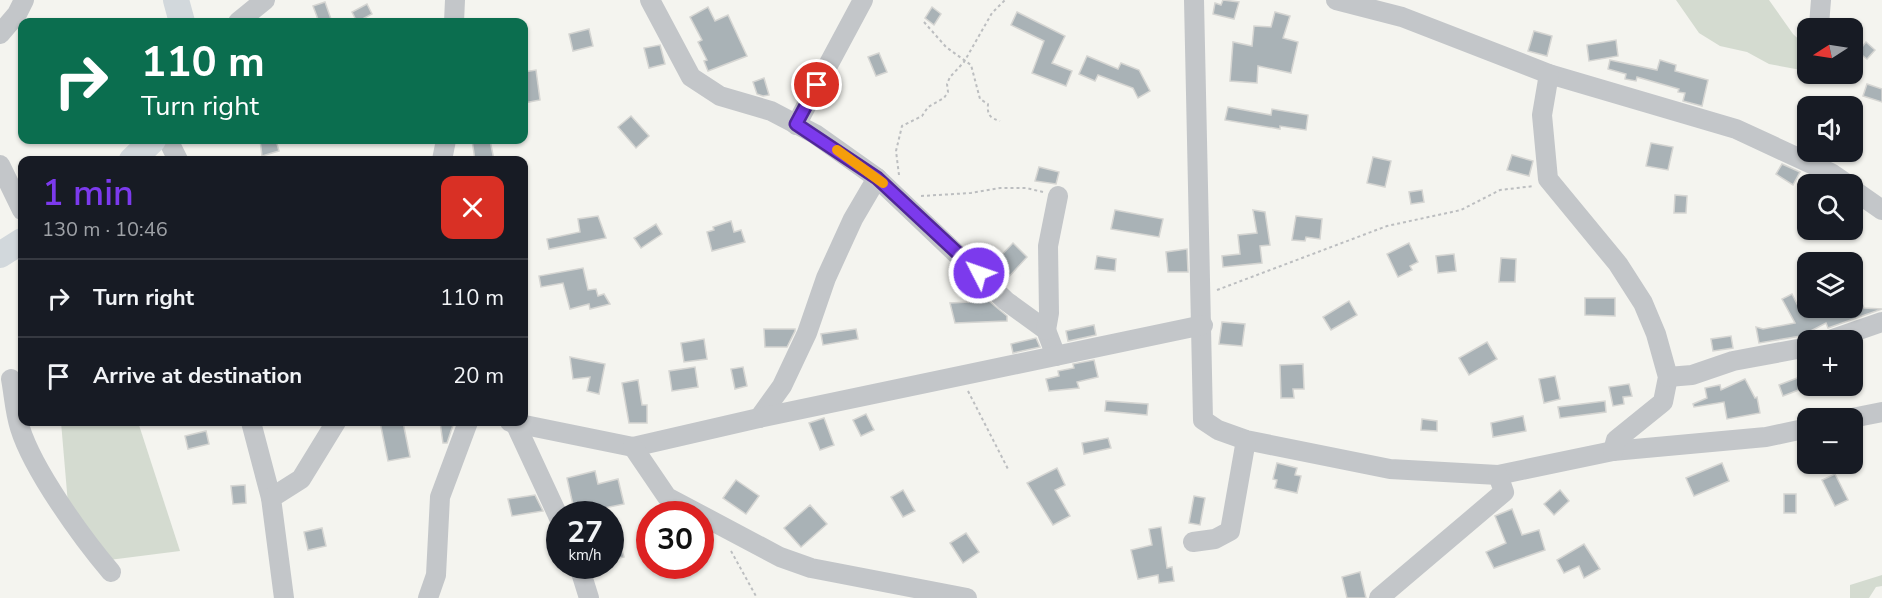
<!DOCTYPE html>
<meta charset="utf-8">
<style>
:root{--surface:#171b24;--page:#20242c;--text:#f1f3f6;--muted:#9ea1a6;--line:#363941;--accent:#7c3aed}
body{margin:0;font-family:"Nunito Sans",sans-serif;background:var(--page);color:var(--text);height:100vh;display:flex;flex-direction:column;font-size:22px;white-space:nowrap}
*{box-sizing:border-box;margin:0}
p{font-size:20px;color:var(--muted)}
.icon{flex:none;width:33px;height:33px;fill:none;stroke:currentColor;stroke-width:2;stroke-linecap:round;stroke-linejoin:round}
.map{position:relative;flex:1;overflow:hidden}
.side{position:absolute;left:18px;top:156px;width:510px;height:270px;display:flex;flex-direction:column;background:var(--surface);border-radius:12px;box-shadow:0 2px 4px #0004}
.side>*{flex:none}
.banner{position:absolute;left:18px;top:18px;width:510px;height:126px;border-radius:12px;box-shadow:0 2px 4px #0004;background:#0b6e4f;color:#fff;overflow:hidden}
.needle{width:39px;rotate:258deg}
.tools{position:absolute;left:1797px;top:18px;display:grid;gap:12px}
.tools a{display:grid;place-items:center;width:66px;height:66px;border-radius:12px;background:var(--surface);box-shadow:0 2px 4px #0004;font-size:30px}
.speed{position:absolute;left:546px;top:501px;display:flex;gap:12px;font-size:30px;font-weight:700;text-align:center}
.speed>*{display:grid;place-content:center;width:78px;height:78px;border-radius:50%;background:var(--surface);box-shadow:0 2px 4px #0004;line-height:1}
.speed small{font-size:15px;font-weight:400}
.speed .limit{border:9px solid #d22;background:#fff;color:#111}
.pin{position:absolute;display:grid;place-items:center;width:51px;height:51px;color:#fff;margin:-26px;border:3px solid #fff;border-radius:50%;box-shadow:0 2px 6px #0007}
.me{position:absolute;width:66px;margin:-33px;rotate:311deg;stroke-linejoin:round;filter:drop-shadow(0 0 4px #0008)}
.turn{display:flex;align-items:center;gap:21px;height:126px;padding:0 24px;font-size:27px}
.turn .icon{width:78px;height:78px;stroke-width:2.5}
.turn b{display:block;font-size:42px;line-height:51px}
.round{display:grid;place-items:center;flex:none;width:63px;height:63px;border-radius:12px;background:var(--page)}
.overview{display:flex;align-items:center;justify-content:space-between;height:102px;padding:0 24px}
h1{font-size:36px;font-weight:600;line-height:45px;color:var(--accent)}
ul{padding:0;list-style:none}
li{display:flex;align-items:center;gap:18px;height:78px;padding:0 24px;border-top:2px solid var(--line)}
li div{flex:1}
li b{display:block;font-size:22px}
li em{font-style:normal}
.map>svg:first-child{display:block}
</style>
<div class="map">
<svg width="1882" height="598" viewBox="0 0 1882 598">
<rect width="100%" height="100%" fill="#f4f4ef"/>
<g fill="#d4dbd0">
<path d="M1676 0H1769L1793 34 1807 47V66L1801 70 1769 64 1747 52 1720 46 1699 33Z"/>
<path d="M61 422H138L180 551 109 560 68 504Z"/>
<path d="M1882 575V586L1876 587 1869 598H1850V585Z"/>
</g>
<g fill="#a9b2b6" stroke="#d5d5d2" stroke-width="1.5">
<path d="M1223 0 1239 2 1234 19 1213 14 1215 3 1221 5Z"/>
<path d="M325 2 332 22H319L313 6Z"/>
<path d="M367 4 372 14 357 22 352 12Z"/>
<path d="M708 7 715 21 728 15 747 56 708 71 704 61 707 60 698 42 702 40 690 17Z"/>
<path d="M932 7 941 14 934 25 925 18Z"/>
<path d="M1017 12 1065 36 1052 63 1072 71 1066 86 1032 73 1044 41 1011 25Z"/>
<path d="M1275 12 1290 16 1283 38 1298 42 1291 73 1258 66 1257 83 1230 81 1233 42 1252 46 1254 26 1271 27Z"/>
<path d="M589 29 593 46 573 51 569 34Z"/>
<path d="M1534 31 1552 36 1547 56 1528 51Z"/>
<path d="M1616 40 1618 56 1589 61 1587 45Z"/>
<path d="M1866 42 1875 50 1867 59 1858 52Z"/>
<path d="M660 45 665 64 649 68 644 48Z"/>
<path d="M879 53 887 72 876 76 868 57Z"/>
<path d="M1087 56 1118 69 1121 63 1139 70 1150 91 1138 98 1133 88 1098 75 1095 81 1079 74Z"/>
<path d="M1610 60 1657 70 1660 60 1676 65 1675 71 1708 80 1702 106 1683 101 1685 93 1678 92 1679 89 1637 77 1636 81 1625 79 1626 74 1608 69Z"/>
<path d="M536 70 540 100 524 103V72Z"/>
<path d="M764 78 769 95 763 96 757 94 753 82Z"/>
<path d="M1867 84 1882 89V102L1863 96Z"/>
<path d="M1228 107 1271 115 1272 109 1308 115 1306 130 1280 126V129L1225 120Z"/>
<path d="M631 116 649 136 636 148 618 127Z"/>
<path d="M260 140H276L279 151 262 156Z"/>
<path d="M472 140H490L494 160H475Z"/>
<path d="M1651 143 1673 147 1668 170 1646 166Z"/>
<path d="M1512 155 1533 161 1529 176 1507 170Z"/>
<path d="M1373 157 1391 161 1385 187 1367 183Z"/>
<path d="M1782 164 1800 172 1793 185 1776 174Z"/>
<path d="M1039 167 1059 172 1056 184 1035 181Z"/>
<path d="M1422 190 1424 202 1411 204 1409 192Z"/>
<path d="M1675 195 1687 196 1686 213H1674Z"/>
<path d="M1115 210 1163 219 1159 237 1111 229Z"/>
<path d="M1253 210 1265 212 1270 245 1260 246 1262 263 1223 267 1222 256 1240 254 1238 235 1257 233Z"/>
<path d="M598 216 606 238 549 249 547 239 580 232 578 219Z"/>
<path d="M1296 216 1322 219 1320 239 1306 237 1305 241 1292 240Z"/>
<path d="M731 221 734 232 741 230 745 242 712 251 707 232 714 230 713 227Z"/>
<path d="M656 224 662 234 641 248 634 238Z"/>
<path d="M1013 243 1027 257 1005 281 990 267Z"/>
<path d="M1409 243 1418 262 1410 266 1412 270 1398 277 1387 254Z"/>
<path d="M1187 249 1188 272H1168L1166 252Z"/>
<path d="M1454 254 1456 271 1438 273 1436 256Z"/>
<path d="M1097 256 1116 259 1115 271 1095 269Z"/>
<path d="M1501 258 1516 259 1515 282H1499Z"/>
<path d="M583 268 588 290 596 289 598 296 604 294 610 304 590 309 589 304 570 309 563 283 541 287 539 276Z"/>
<path d="M1852 281 1864 308 1882 309 1828 328 1826 323 1801 336 1759 343 1756 327 1763 329 1795 323 1782 299 1792 294 1799 308H1852Z"/>
<path d="M1585 298H1615V316L1585 315Z"/>
<path d="M989 301 1007 316V321L955 323 950 303Z"/>
<path d="M1349 301 1357 315 1331 330 1323 317Z"/>
<path d="M1222 322 1245 324 1242 346 1219 344Z"/>
<path d="M1094 325 1096 335 1068 341 1066 331Z"/>
<path d="M764 329H795V331L787 347H765Z"/>
<path d="M856 329 858 339 823 345 821 334Z"/>
<path d="M1731 336 1733 348 1713 351 1711 339Z"/>
<path d="M1036 338 1040 347 1013 353 1011 344Z"/>
<path d="M704 339 707 359 684 362 681 343Z"/>
<path d="M1487 342 1497 359 1469 375 1459 358Z"/>
<path d="M570 357 605 364 599 394 587 391 590 377 573 379Z"/>
<path d="M1094 360 1098 377 1077 382 1079 388 1049 391 1046 379 1059 376 1058 371 1074 368 1073 364Z"/>
<path d="M1303 364 1304 389H1293L1294 398H1281L1280 365Z"/>
<path d="M695 367 698 387 672 391 669 371Z"/>
<path d="M743 367 747 386 735 389 731 369Z"/>
<path d="M1805 375 1809 386 1783 396 1779 385Z"/>
<path d="M1555 376 1560 399 1544 403 1539 379Z"/>
<path d="M1745 379 1755 398 1757 397 1760 413 1727 419 1724 402 1694 407 1693 404 1707 398 1705 388 1720 385 1721 390Z"/>
<path d="M638 380 642 405H647V423H629L622 383Z"/>
<path d="M1629 384 1632 396 1623 397 1624 404 1613 406 1609 387Z"/>
<path d="M1106 401 1148 404 1147 415 1105 411Z"/>
<path d="M1605 401 1606 412 1560 418 1558 407Z"/>
<path d="M866 414 874 430 861 436 853 420Z"/>
<path d="M1523 416 1526 431 1493 437 1491 423Z"/>
<path d="M824 418 834 445 820 450 809 423Z"/>
<path d="M1422 419 1437 421V431L1421 430Z"/>
<path d="M380 422H403L410 457 388 461Z"/>
<path d="M440 422H454L447 443H443Z"/>
<path d="M206 431 209 444 188 449 185 436Z"/>
<path d="M1108 438 1111 448 1084 454 1082 443Z"/>
<path d="M1277 463 1297 468 1295 475 1301 476 1297 493 1275 488 1277 480 1273 479Z"/>
<path d="M1722 463 1729 481 1694 496 1686 478Z"/>
<path d="M1057 468 1065 485 1055 490 1070 516 1053 525 1027 483Z"/>
<path d="M595 471 598 484 618 479 624 504 575 514 567 478Z"/>
<path d="M1835 474 1848 500 1835 506 1822 480Z"/>
<path d="M736 480 759 496 746 514 723 498Z"/>
<path d="M245 485 246 503 233 504 231 486Z"/>
<path d="M903 490 915 511 903 517 891 497Z"/>
<path d="M1560 490 1569 501 1554 515 1544 504Z"/>
<rect x="1784" y="494" width="12" height="19"/>
<path d="M535 495 543 511 512 516 508 499Z"/>
<path d="M1194 496 1205 498 1200 525 1189 523Z"/>
<path d="M810 505 827 524 801 547 784 528Z"/>
<path d="M1512 509 1522 535 1539 530 1545 550 1494 568 1486 552 1506 543 1495 516Z"/>
<path d="M614 522 624 557 610 560V523Z"/>
<path d="M1161 527 1167 568 1172 567 1174 581 1159 583 1158 575 1138 579 1131 550 1152 545 1149 529Z"/>
<path d="M322 528 326 546 308 550 304 532Z"/>
<path d="M966 533 979 552 963 563 950 543Z"/>
<path d="M1584 544 1600 569 1584 578 1579 566 1564 573 1557 560Z"/>
<path d="M1360 572 1366 598H1347L1342 577Z"/>
</g>
<g fill="none" stroke-linecap="round" stroke-linejoin="round">
<g stroke="#bcbec0" stroke-width="2" stroke-dasharray="3 3" stroke-linecap="butt">
<path d="M924 22 946 47 971 65 980 99 988 104C987 115 990 118 1000 121"/>
<path d="M899 175 896 151 902 126 922 116 928 107 944 98 948 92 947 84 950 77 964 62 992 13 1005 0"/>
<path d="M921 196 971 193 1000 188H1026L1043 192"/>
<path d="M1217 290 1387 226 1461 210 1500 190 1534 186"/>
<path d="M968 391 1009 471"/>
<path d="M731 551 757 598"/>
</g>
<g stroke="#c3c6c9" stroke-width="20">
<path d="M650 0 691 77 720 96 771 111 815 134 877 178 1006 301 1046 330 1056 356"/>
<path d="M1194 0 1203 420 1218 430 1246 440 1390 469 1498 475 1613 451 1766 437 1808 428"/>
<path d="M1336 0 1402 17 1549 74 1736 129 1831 173 1847 184"/>
<path d="M238 22 265 0"/>
<path d="M454 22 455 0"/>
<path d="M1819 25 1821 0"/>
<path d="M0 34 17 14 24 0"/>
<path d="M1549 74 1542 115 1548 179 1618 264 1643 303 1656 334 1668 377 1663 402 1616 440 1613 451"/>
<path d="M796 125 863 0"/>
<path d="M168 140 178 160"/>
<path d="M442 160 446 140"/>
<path d="M0 165 22 210"/>
<path d="M1852 189 1882 210"/>
<path d="M1046 330 1049 313 1048 246 1058 196"/>
<path d="M1830 340 1882 322"/>
<path d="M1668 377 1692 375 1733 361 1808 347"/>
<path d="M11 379C14 395 15 413 20 428 33 470 82 538 111 572"/>
<path d="M759 418 782 386 807 333 826 278 853 219 877 178"/>
<path d="M1852 418 1882 412"/>
<path d="M251 422 271 498"/>
<path d="M510 422 633 447 759 418 1203 325"/>
<path d="M515 423 560 520"/>
<path d="M633 447 667 497 780 557 811 568 967 598"/>
<path d="M1193 542 1215 539 1230 531 1246 440"/>
<path d="M579 566 589 598"/>
<path d="M284 598 271 498 301 479 336 422"/>
<path d="M428 598 436 575 440 497 468 422"/>
<path d="M1379 598 1504 492 1498 475"/>
</g>
<g stroke="#d2d8dc" stroke-width="26">
<path d="M176 0 182 22"/>
<path d="M132 160 153 140"/>
<path d="M0 255 22 241"/>
</g>
</g>
<g fill="none" stroke-linecap="round" stroke-linejoin="round">
<defs>
<path id="route" d="M817 85 796 124 877 178 979 273"/>
</defs>
<use href="#route" stroke="#51269a" stroke-width="15"/>
<use href="#route" stroke="#7c3aed" stroke-width="10"/>
<path stroke="#f59e0b" stroke-width="10" d="M837 150 883 183"/>
</g>
</svg>
<div class="tools">
<a><svg class="needle" viewBox="-14 -14 28 28"><path d="M0-13l5 13h-10z" fill="#e53935"/><path d="M0 13l5-13h-10z" fill="#9ea1a6"/></svg></a>
<a><svg class="icon" aria-label="sound" viewBox="0 0 24 24"><path d="M4 9h4l5-4v14l-5-4H4zM17 9q2 3 0 6"/></svg></a>
<a><svg class="icon" aria-label="search" viewBox="0 0 24 24"><circle cx="10" cy="10" r="6"/><path d="M15 15l6 6"/></svg></a>
<a><svg class="icon" aria-label="layers" viewBox="0 0 24 24"><path d="M12 4l9 5-9 5-9-5zM3 14l9 5 9-5"/></svg></a>
<a>+</a>
<a>−</a>
</div>
<div class="speed"><div>27<small>km/h</small></div><div class="limit">30</div></div>
<div class="pin" style="left:817px;top:85px;background:#d93025"><svg class="icon" aria-label="arrive" viewBox="0 0 24 24"><path d="M6 21V4h12l-3 4 3 4H6"/></svg></div>
<svg class="me" style="left:979px;top:273px" viewBox="-20 -20 40 40"><circle r="17" fill="#7c3aed" stroke="#fff" stroke-width="3"/><path d="M0-11L8 9 0 5-8 9z" fill="#fff"/></svg>
<div class="banner">
<div class="turn"><svg class="icon" aria-label="right" viewBox="0 0 24 24"><path d="M7 20v-9h11M14 6l5 5-5 5"/></svg><div><b>110 m</b>Turn right</div></div>
</div>
<section class="side">
<div class="overview"><div><h1>1 min</h1><p>130 m · 10:46</p></div><a class="round" style="background:#d93025;color:#fff"><svg class="icon" aria-label="close" viewBox="0 0 24 24"><path d="M6 6l12 12M18 6L6 18"/></svg></a></div>
<ul>
<li><svg class="icon" aria-label="right" viewBox="0 0 24 24"><path d="M7 20v-9h11M14 6l5 5-5 5"/></svg><div><b>Turn right</b></div><em>110 m</em></li>
<li><svg class="icon" aria-label="arrive" viewBox="0 0 24 24"><path d="M6 21V4h12l-3 4 3 4H6"/></svg><div><b>Arrive at destination</b></div><em>20 m</em></li>
</ul>
</section>
</div>
